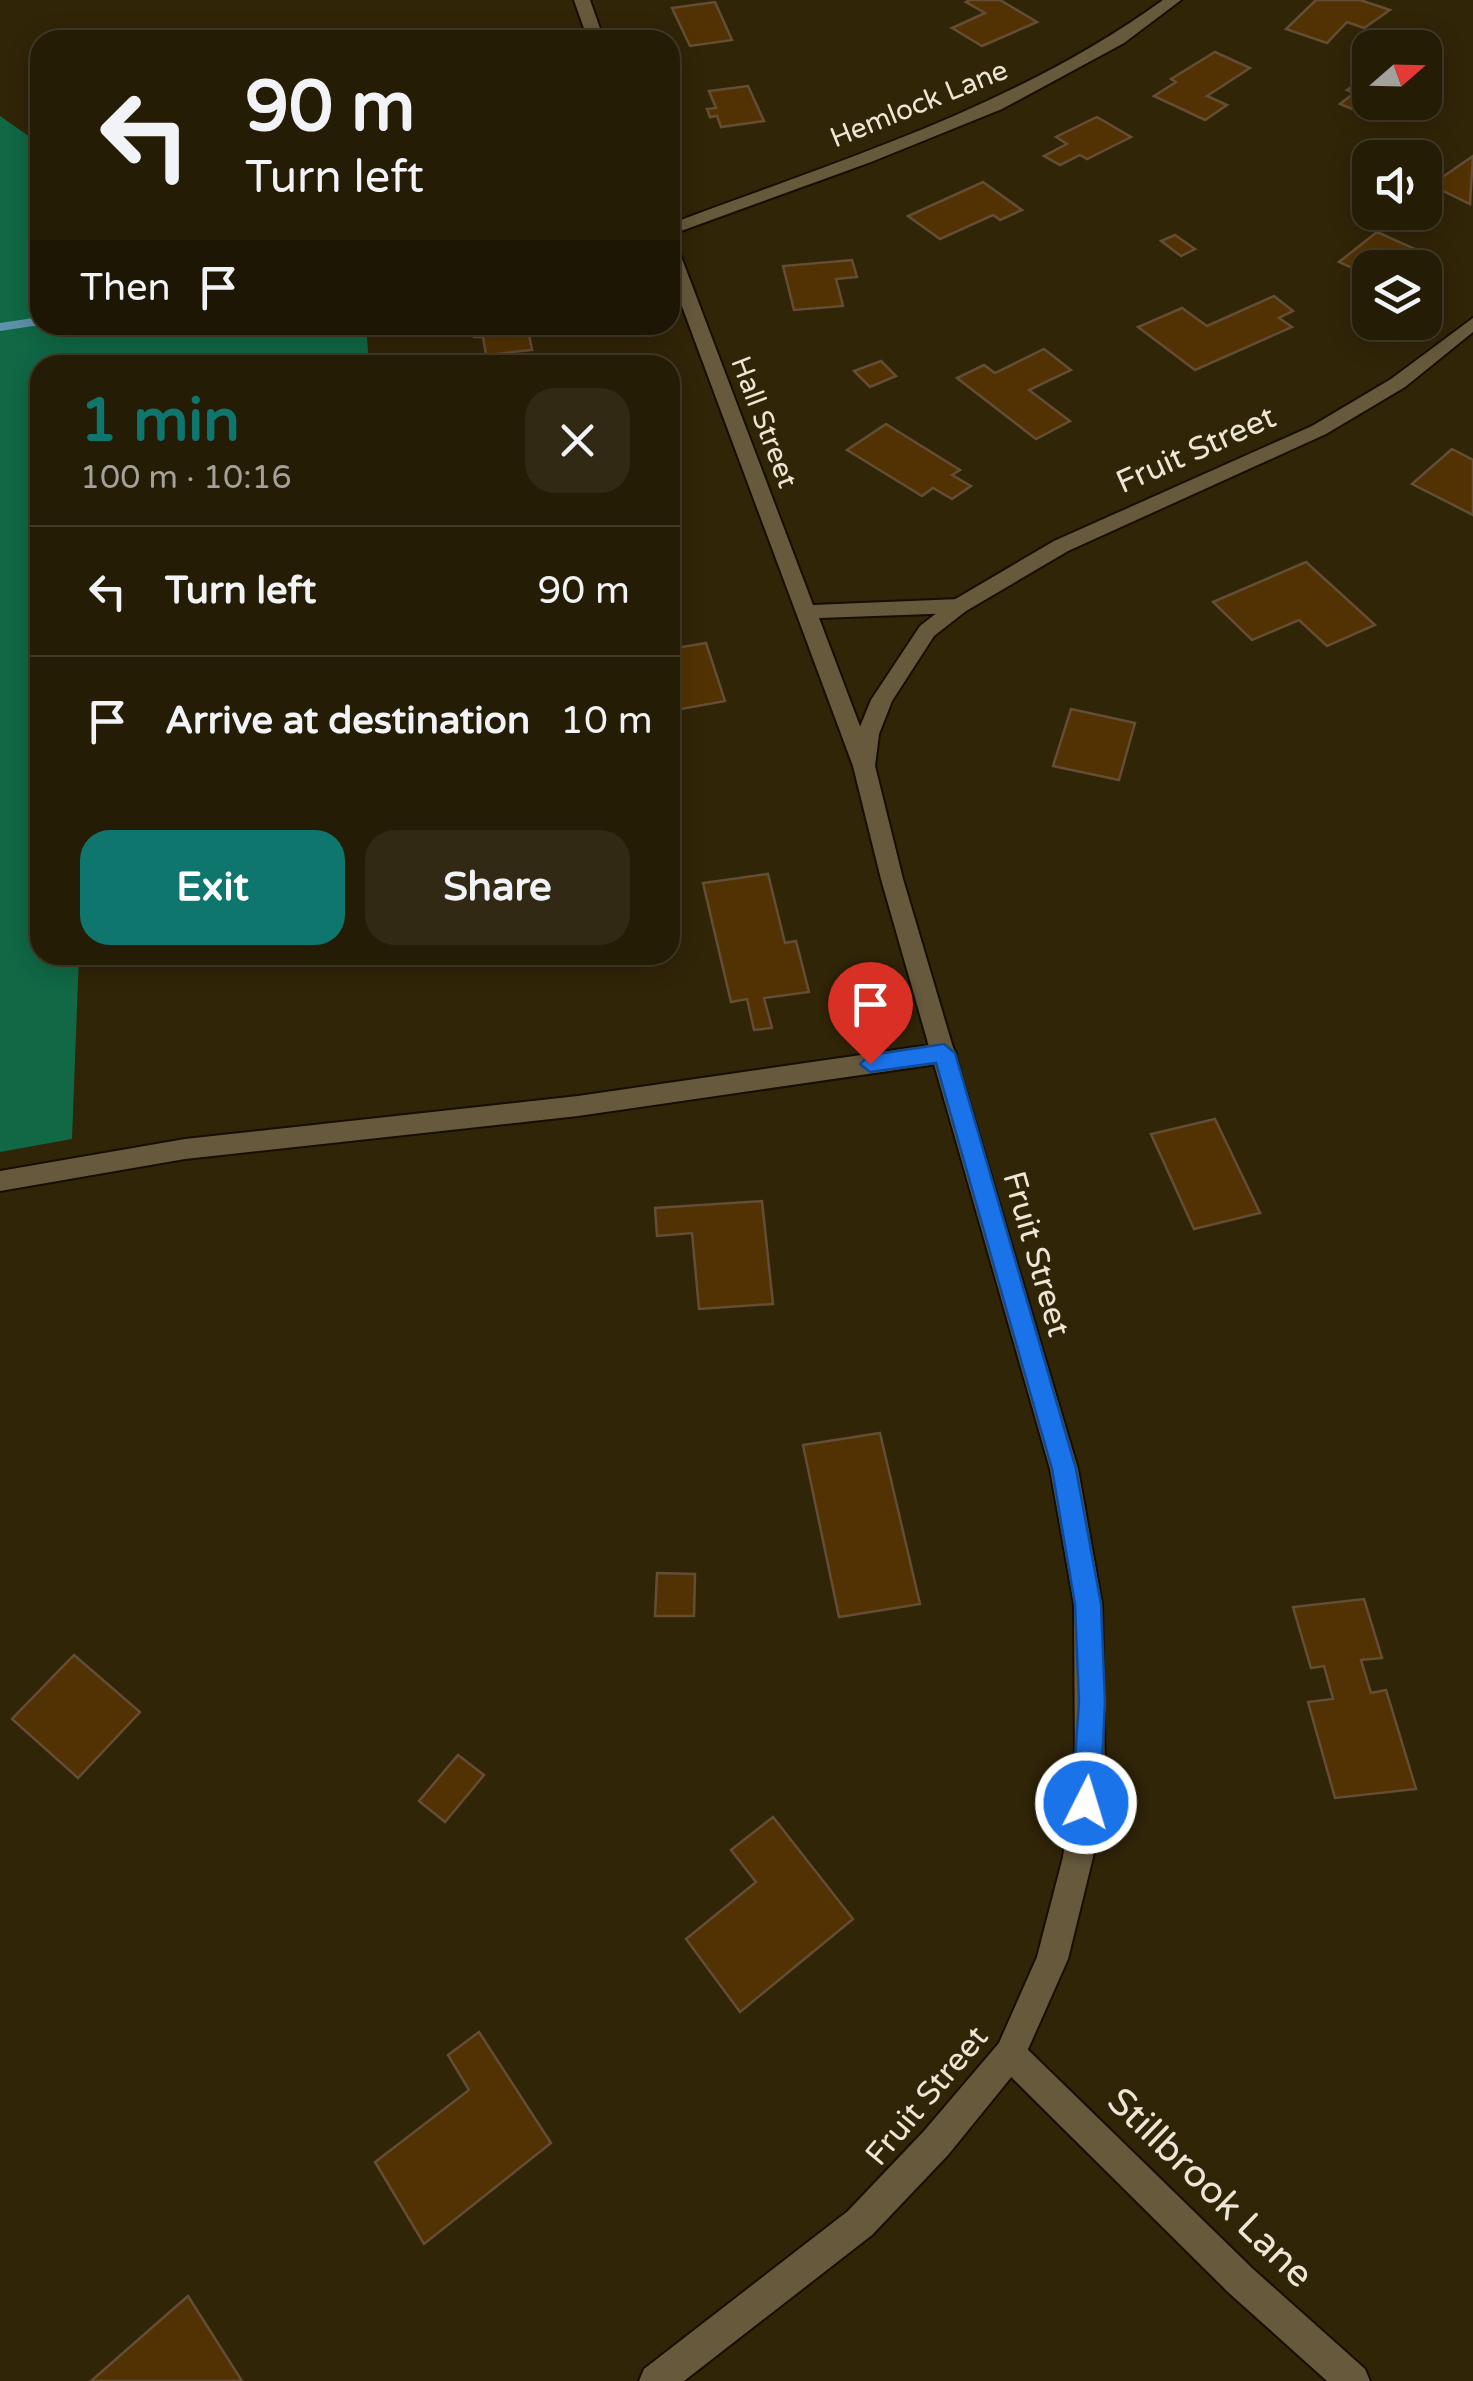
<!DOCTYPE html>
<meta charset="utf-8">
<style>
:root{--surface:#251c06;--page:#312914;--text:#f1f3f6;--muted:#a3a19b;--line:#423a28;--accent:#0f766e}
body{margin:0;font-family:"Varela Round",sans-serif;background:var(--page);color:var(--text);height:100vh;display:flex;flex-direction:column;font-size:38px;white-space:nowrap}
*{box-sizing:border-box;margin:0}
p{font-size:32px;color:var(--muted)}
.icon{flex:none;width:55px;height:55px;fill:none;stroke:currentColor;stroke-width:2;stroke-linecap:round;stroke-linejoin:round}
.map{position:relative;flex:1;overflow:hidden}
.side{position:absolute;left:30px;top:355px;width:650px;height:610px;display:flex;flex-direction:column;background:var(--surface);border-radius:30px;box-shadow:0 5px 25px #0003,0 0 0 2px var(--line)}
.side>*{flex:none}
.hud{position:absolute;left:30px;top:30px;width:650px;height:305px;border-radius:30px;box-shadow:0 5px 25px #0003,0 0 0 2px var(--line);background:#251c06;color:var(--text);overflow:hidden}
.needle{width:65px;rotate:70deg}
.tools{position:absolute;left:1352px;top:30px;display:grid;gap:20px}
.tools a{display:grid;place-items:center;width:90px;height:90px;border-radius:20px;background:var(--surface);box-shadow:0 5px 25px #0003,0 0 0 2px var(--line);font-size:50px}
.pin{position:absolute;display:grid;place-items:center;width:85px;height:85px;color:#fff;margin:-102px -42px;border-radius:50% 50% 50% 0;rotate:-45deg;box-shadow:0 0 10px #0007}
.pin .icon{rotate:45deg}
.me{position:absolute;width:110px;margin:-55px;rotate:5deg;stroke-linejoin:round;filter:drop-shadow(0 0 8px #0008)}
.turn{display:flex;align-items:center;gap:35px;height:210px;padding:0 50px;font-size:45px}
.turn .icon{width:130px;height:130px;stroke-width:2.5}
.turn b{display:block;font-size:70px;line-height:85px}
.then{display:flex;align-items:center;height:95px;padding:0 50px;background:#0003;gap:20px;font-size:38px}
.round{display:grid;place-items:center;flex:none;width:105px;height:105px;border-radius:30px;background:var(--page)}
.overview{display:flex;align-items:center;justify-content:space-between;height:170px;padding:0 50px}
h1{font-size:60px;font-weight:700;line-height:75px;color:var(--accent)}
.button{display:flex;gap:20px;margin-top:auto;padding:20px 50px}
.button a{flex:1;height:115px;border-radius:30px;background:var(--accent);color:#fff;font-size:40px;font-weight:700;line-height:115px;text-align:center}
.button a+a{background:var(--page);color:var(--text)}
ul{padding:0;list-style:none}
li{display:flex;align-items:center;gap:30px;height:130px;padding:0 50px;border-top:2px solid var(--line)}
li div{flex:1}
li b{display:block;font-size:38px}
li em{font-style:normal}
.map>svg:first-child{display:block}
</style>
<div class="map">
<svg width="1473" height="2381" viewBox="0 0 1473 2381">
<rect width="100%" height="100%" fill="#312508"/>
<path fill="#106845" d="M0 116 30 137 40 175V325H366L369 365H40V955H79L72 1139 0 1152Z"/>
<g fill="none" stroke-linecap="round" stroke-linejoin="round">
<path fill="#5e91aa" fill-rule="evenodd" d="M40 317V325L0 331V323Z"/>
</g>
<g fill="#523203" stroke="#634d35" stroke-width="2.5">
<path d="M970 0H1000L1037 22 982 46 952 28 985 13 966 2Z"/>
<path d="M1316 0H1360L1390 10 1364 28 1347 22 1327 43 1286 29Z"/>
<path d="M715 2 732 40 690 46 672 8Z"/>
<path d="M1215 52 1250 68 1207 96 1227 105 1205 120 1154 96 1176 82 1171 79Z"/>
<path d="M1354 85 1370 91V96L1352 109 1340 104 1354 93 1347 90Z"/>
<path d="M748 86 764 121 721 127 717 116 710 117 707 109 716 108 709 91Z"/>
<path d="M1097 117 1131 137 1087 159 1080 155 1060 165 1044 156 1067 144 1056 137Z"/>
<path d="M1473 156 1470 204 1431 185Z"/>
<path d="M983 182 1022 210 1000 220 993 215 940 239 908 216Z"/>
<path d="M1377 232 1415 249 1393 268H1370V276L1339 262Z"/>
<path d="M1175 235 1195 249 1181 256 1161 241Z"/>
<path d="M852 260 857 277 836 279 843 306 794 310 783 266Z"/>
<path d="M1274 296 1293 311 1279 318 1292 327 1195 370 1138 327 1182 308 1207 326Z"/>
<path d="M472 325H527L532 350 486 355 483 337H474Z"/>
<path d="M1044 349 1071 370 1029 390 1070 421 1036 439 957 378 984 365 995 373Z"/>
<path d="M881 361 896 376 870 387 854 371Z"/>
<path d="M886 424 960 470 952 475 971 486 952 499 933 488 922 496 847 450Z"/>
<path d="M1452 449 1473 460V515L1412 484Z"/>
<path d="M1306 562 1375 625 1327 646 1299 620 1252 640 1213 602Z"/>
<path d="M706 643 725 701 670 711V649Z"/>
<path d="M1071 709 1135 723 1119 780 1053 766Z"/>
<path d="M768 874 785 943 796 941 809 992 764 998 772 1028 754 1030 747 999 731 1002 703 883Z"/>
<path d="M1215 1119 1260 1213 1194 1229 1151 1134Z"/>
<path d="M762 1201 773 1304 699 1309 692 1233 657 1236 655 1208Z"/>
<path d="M880 1433 920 1604 839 1617 803 1445Z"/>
<path d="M657 1573 695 1574 694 1616H655Z"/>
<path d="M1364 1599 1382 1658 1361 1660 1371 1693 1386 1690 1416 1789 1335 1798 1308 1702 1333 1699 1324 1666 1311 1668 1293 1607Z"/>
<path d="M74 1655 140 1712 78 1778 12 1719Z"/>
<path d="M458 1755 484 1775 445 1822 419 1801Z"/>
<path d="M773 1817 853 1919 740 2012 686 1939 756 1882 731 1850Z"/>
<path d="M479 2032 551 2143 424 2244 375 2162 469 2090 448 2055Z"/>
<path d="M188 2296 242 2381H91Z"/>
</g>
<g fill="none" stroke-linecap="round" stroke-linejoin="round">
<defs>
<g id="minor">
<path d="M574 0H590L604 40H588Z"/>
<path d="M1163 0H1181L1124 43 1002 109 871 162 670 235V224C840 160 1014 108 1163 0Z"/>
<path d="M670 246 679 251 813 605 959 599 969 606 959 613 819 618 875 766 872 772H856L853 766 670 274Z"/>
<path d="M944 1043 952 1046 956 1053 952 1060 944 1063 578 1116 185 1159 0 1191V1171L185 1139 578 1096Z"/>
<path d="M1010 2038 1021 2043 1253 2269 1365 2369 1370 2381H1327L1229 2293 999 2065 994 2054 999 2043Z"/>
</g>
<path id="tertiary" d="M1473 318V332L1405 387 1326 434 1068 551 966 611 934 636 892 701 879 734 875 766 903 879 1078 1469 1102 1604 1105 1775 1093 1857 1068 1959 1021 2065 948 2155 872 2235 684 2381H639L644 2369 848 2211 924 2131 999 2043 1037 1957 1063 1857 1075 1775 1074 1604 1050 1469 881 879 853 766 857 734 871 700 920 626 952 601 1054 541 1312 426 1391 379Z"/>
</defs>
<use href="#minor" stroke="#170e00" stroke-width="4"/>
<use href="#tertiary" stroke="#170e00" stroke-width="4"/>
<use href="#minor" fill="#66593c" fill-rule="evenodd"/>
<use href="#tertiary" fill="#66593c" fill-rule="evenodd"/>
</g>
<path fill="#1a73e8" stroke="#114b97" stroke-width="2.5" d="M944 1044 955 1053 1076 1469 1101 1604 1105 1702 1100 1803 1096 1812 1086 1816 1076 1812 1072 1803 1079 1702 1075 1604 1052 1469 936 1063 870 1072 860 1064 870 1055Z"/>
<g text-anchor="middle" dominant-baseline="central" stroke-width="8" stroke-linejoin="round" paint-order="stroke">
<g font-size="28" fill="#ede6d5" stroke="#312508">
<text transform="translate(919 104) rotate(-22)">Hemlock Lane</text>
<text transform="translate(764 422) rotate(69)">Hall Street</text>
</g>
<g font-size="32" fill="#ede6d5" stroke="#312508">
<text transform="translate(1196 450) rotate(-24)">Fruit Street</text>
<text transform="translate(1036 1254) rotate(74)">Fruit Street</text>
<text transform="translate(927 2096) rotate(-50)">Fruit Street</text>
</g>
<g font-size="38" fill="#ede6d5" stroke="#312508">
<text transform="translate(1210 2188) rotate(44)">Stillbrook Lane</text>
</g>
</g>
</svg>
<div class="tools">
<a><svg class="needle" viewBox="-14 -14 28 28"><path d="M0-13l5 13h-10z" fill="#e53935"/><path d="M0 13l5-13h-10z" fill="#a3a19b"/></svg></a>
<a><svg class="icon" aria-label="sound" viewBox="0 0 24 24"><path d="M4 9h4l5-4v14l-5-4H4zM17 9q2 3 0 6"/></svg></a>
<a><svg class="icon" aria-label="layers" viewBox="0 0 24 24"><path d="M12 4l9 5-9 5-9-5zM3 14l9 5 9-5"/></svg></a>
</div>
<div class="pin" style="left:870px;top:1064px;background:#d93025"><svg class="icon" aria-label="arrive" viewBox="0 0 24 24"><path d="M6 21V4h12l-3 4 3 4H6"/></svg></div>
<svg class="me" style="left:1086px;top:1803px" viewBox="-20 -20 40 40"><circle r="17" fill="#1a73e8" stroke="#fff" stroke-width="3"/><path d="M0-11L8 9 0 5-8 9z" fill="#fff"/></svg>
<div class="hud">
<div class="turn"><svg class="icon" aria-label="left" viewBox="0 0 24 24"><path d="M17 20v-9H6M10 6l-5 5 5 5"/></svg><div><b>90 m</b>Turn left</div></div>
<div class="then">Then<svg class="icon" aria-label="arrive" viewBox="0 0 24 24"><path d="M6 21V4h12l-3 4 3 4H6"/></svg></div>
</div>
<section class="side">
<div class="overview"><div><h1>1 min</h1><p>100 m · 10:16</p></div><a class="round"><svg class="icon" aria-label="close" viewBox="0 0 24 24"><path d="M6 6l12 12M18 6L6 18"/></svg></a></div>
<ul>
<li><svg class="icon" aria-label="left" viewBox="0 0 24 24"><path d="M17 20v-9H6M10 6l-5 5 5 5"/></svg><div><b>Turn left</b></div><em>90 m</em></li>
<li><svg class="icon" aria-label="arrive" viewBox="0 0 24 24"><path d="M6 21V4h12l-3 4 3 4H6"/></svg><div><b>Arrive at destination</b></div><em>10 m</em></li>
</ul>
<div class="button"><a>Exit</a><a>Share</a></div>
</section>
</div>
